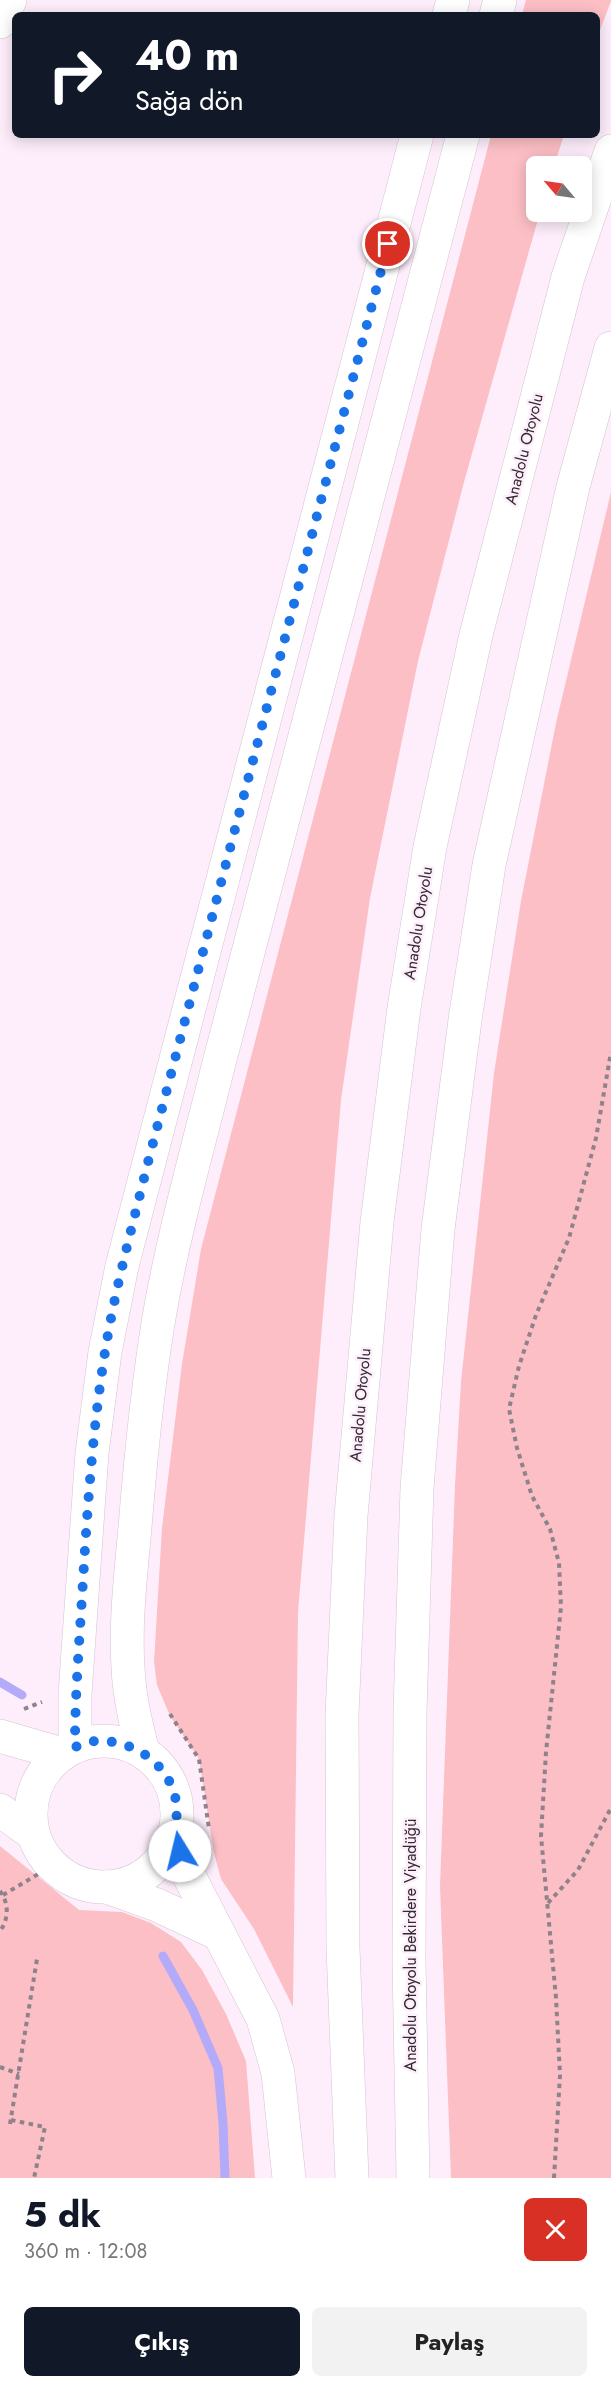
<!DOCTYPE html>
<html lang="tr">
<meta charset="utf-8">
<style>
:root{--surface:#fff;--page:#f2f2f2;--text:#222;--muted:#767676;--accent:#111827}
body{margin:0;font-family:Jost,sans-serif;background:var(--page);color:var(--text);height:100vh;display:flex;flex-direction:column;font-size:22px;white-space:nowrap}
*{box-sizing:border-box;margin:0}
p{font-size:20px;color:var(--muted)}
.icon{flex:none;width:33px;height:33px;fill:none;stroke:currentColor;stroke-width:2;stroke-linecap:round;stroke-linejoin:round}
.map{position:relative;height:2178px;overflow:hidden}
.sheet{display:flex;flex-direction:column;background:var(--surface);flex:1}
.sheet>*{flex:none}
.banner{position:absolute;left:12px;top:12px;width:588px;height:126px;border-radius:9px;box-shadow:0 3px 15px #0003;background:#111827;color:#fff;overflow:hidden}
.needle{width:39px;rotate:299deg}
.fabs{position:absolute;left:526px;top:156px;display:grid;gap:12px}
.fabs a{display:grid;place-items:center;width:66px;height:66px;border-radius:9px;background:var(--surface);box-shadow:0 3px 15px #0003;font-size:30px}
.pin{position:absolute;display:grid;place-items:center;width:51px;height:51px;color:#fff;margin:-26px;border:3px solid #fff;border-radius:50%;box-shadow:0 2px 6px #0007}
.me{position:absolute;width:66px;margin:-33px;rotate:351deg;stroke-linejoin:round;filter:drop-shadow(0 0 4px #0008)}
.turn{display:flex;align-items:center;gap:21px;height:126px;padding:0 24px;font-size:27px}
.turn .icon{width:78px;height:78px;stroke-width:2.5}
.turn b{display:block;font-size:42px;line-height:51px}
.round{display:grid;place-items:center;flex:none;width:63px;height:63px;border-radius:9px;background:var(--page)}
.overview{display:flex;align-items:center;justify-content:space-between;height:102px;padding:0 24px}
h1{font-size:36px;font-weight:700;line-height:45px;color:var(--accent)}
.button{display:flex;gap:12px;margin-top:auto;padding:12px 24px}
.button a{flex:1;height:69px;border-radius:9px;background:var(--accent);color:#fff;font-size:24px;font-weight:700;line-height:69px;text-align:center}
.button a+a{background:var(--page);color:var(--text)}
.map>svg:first-child{display:block}
</style>
<div class="map">
<svg width="611" height="2178" viewBox="0 0 611 2178">
<rect width="100%" height="100%" fill="#feeefc"/>
<g fill="#fcbfc5">
<path d="M526 0H611V1L597 38V15H522Z"/>
<path d="M491 135H564L554 166H537V212H540L464 482 418 661 370 898 341 1100 298 1612 293 2007 254 1929 221 1879 214 1853 199 1759 170 1716 157 1685 154 1662 162 1528 182 1364 201 1249Z"/>
<path d="M611 492V2178H451L440 1886 455 1485 461 1382 494 1073 521 901 556 723Z"/>
<path d="M0 1846 79 1910 122 1912 151 1923 181 1942 202 1970 226 2014 246 2061 255 2178H0Z"/>
</g>
<g fill="none" stroke-linecap="round" stroke-linejoin="round">
<g stroke="#b3abf9" stroke-width="9">
<path d="M0 1682 22 1695"/>
<path d="M163 1956 193 2010 218 2068 223 2123 225 2178"/>
</g>
<defs>
<g id="secondary">
<path d="M0 22 10 0"/>
<path d="M174 1833 186 1870 263 2019 278 2073 289 2178"/>
<path d="M107 1887 157 1905 219 1934"/>
</g>
<g id="primary">
<path d="M449 15 453 0"/>
<path d="M496 15 500 0"/>
<path d="M0 1736 62 1754"/>
<circle cx="104" cy="1814" r="73"/>
<path d="M75 1747V1694L92 1453 105 1352 122 1266 417 135"/>
<path d="M143 1752C136 1724 129 1696 128 1667 125 1621 131 1573 135 1527 141 1453 148 1379 161 1306 176 1224 199 1144 219 1063L463 135"/>
<path d="M0 1810 33 1834"/>
</g>
<g id="highway">
<path d="M352 2178 343 1948 342 1715 351 1516 377 1222 404 1008 430 847 476 635 568 277 611 151"/>
<path d="M413 2178 409 1961 410 1712 417 1488 438 1229 465 1020 489 865 573 487 611 348"/>
</g>
</defs>
<use href="#secondary" stroke="#d3c4d1" stroke-width="34"/>
<use href="#primary" stroke="#d3c4d1" stroke-width="34"/>
<use href="#highway" stroke="#d3c4d1" stroke-width="34"/>
<g stroke="#8e838c" stroke-width="4" stroke-dasharray="4.5 4.5" stroke-linecap="butt">
<path d="M24 1709 42 1702"/>
<path d="M170 1714 199 1759 209 1829"/>
<path d="M0 1891C9 1903 9 1919 0 1931"/>
<path d="M3 1895 40 1873"/>
<path d="M548 1903 578 1870 611 1808"/>
<path d="M0 2067 19 2074"/>
<path d="M11 2120 45 2127 34 2178"/>
<path d="M10 2124 37 1959"/>
<path d="M554 2178 560 2075 556 1998 541 1836 546 1752 561 1607 559 1563 550 1529 532 1496 517 1448 509 1409 519 1366 536 1315 569 1238 596 1138 611 1052"/>
</g>
<use href="#secondary" stroke="#fff" stroke-width="33"/>
<use href="#primary" stroke="#fff" stroke-width="33"/>
<use href="#highway" stroke="#fff" stroke-width="33"/>
</g>
<g fill="none" stroke-linecap="round" stroke-linejoin="round">
<path stroke="#1a73e8" stroke-width="10" stroke-dasharray="0 18" d="M180 1851C179 1846 176 1839 175 1834 174 1826 177 1818 177 1810 175 1768 137 1740 98 1741 90 1741 82 1745 75 1747 75 1696 79 1647 82 1597 87 1515 92 1433 105 1352 115 1289 132 1228 147 1166L388 244"/>
</g>
<g text-anchor="middle" dominant-baseline="central" stroke-width="5" stroke-linejoin="round" paint-order="stroke">
<g font-size="16" fill="#312b30" stroke="#feeefc">
<text transform="translate(524 449) rotate(-76)">Anadolu Otoyolu</text>
<text transform="translate(418 923) rotate(-81)">Anadolu Otoyolu</text>
<text transform="translate(360 1405) rotate(-85)">Anadolu Otoyolu</text>
<text transform="translate(410 1945) rotate(-90)">Anadolu Otoyolu Bekirdere Viyadüğü</text>
</g>
</g>
</svg>
<div class="fabs">
<a><svg class="needle" viewBox="-14 -14 28 28"><path d="M0-13l5 13h-10z" fill="#e53935"/><path d="M0 13l5-13h-10z" fill="#767676"/></svg></a>
</div>
<div class="pin" style="left:388px;top:244px;background:#d93025"><svg class="icon" aria-label="arrive" viewBox="0 0 24 24"><path d="M6 21V4h12l-3 4 3 4H6"/></svg></div>
<svg class="me" style="left:180px;top:1851px" viewBox="-20 -20 40 40"><circle r="19" fill="#fff"/><path d="M0-13L10 11 0 6-10 11z" fill="#1a73e8"/></svg>
<div class="banner">
<div class="turn"><svg class="icon" aria-label="right" viewBox="0 0 24 24"><path d="M7 20v-9h11M14 6l5 5-5 5"/></svg><div><b>40 m</b>Sağa dön</div></div>
</div>
</div>
<section class="sheet">
<div class="overview"><div><h1>5 dk</h1><p>360 m · 12:08</p></div><a class="round" style="background:#d93025;color:#fff"><svg class="icon" aria-label="close" viewBox="0 0 24 24"><path d="M6 6l12 12M18 6L6 18"/></svg></a></div>
<div class="button"><a>Çıkış</a><a>Paylaş</a></div>
</section>
